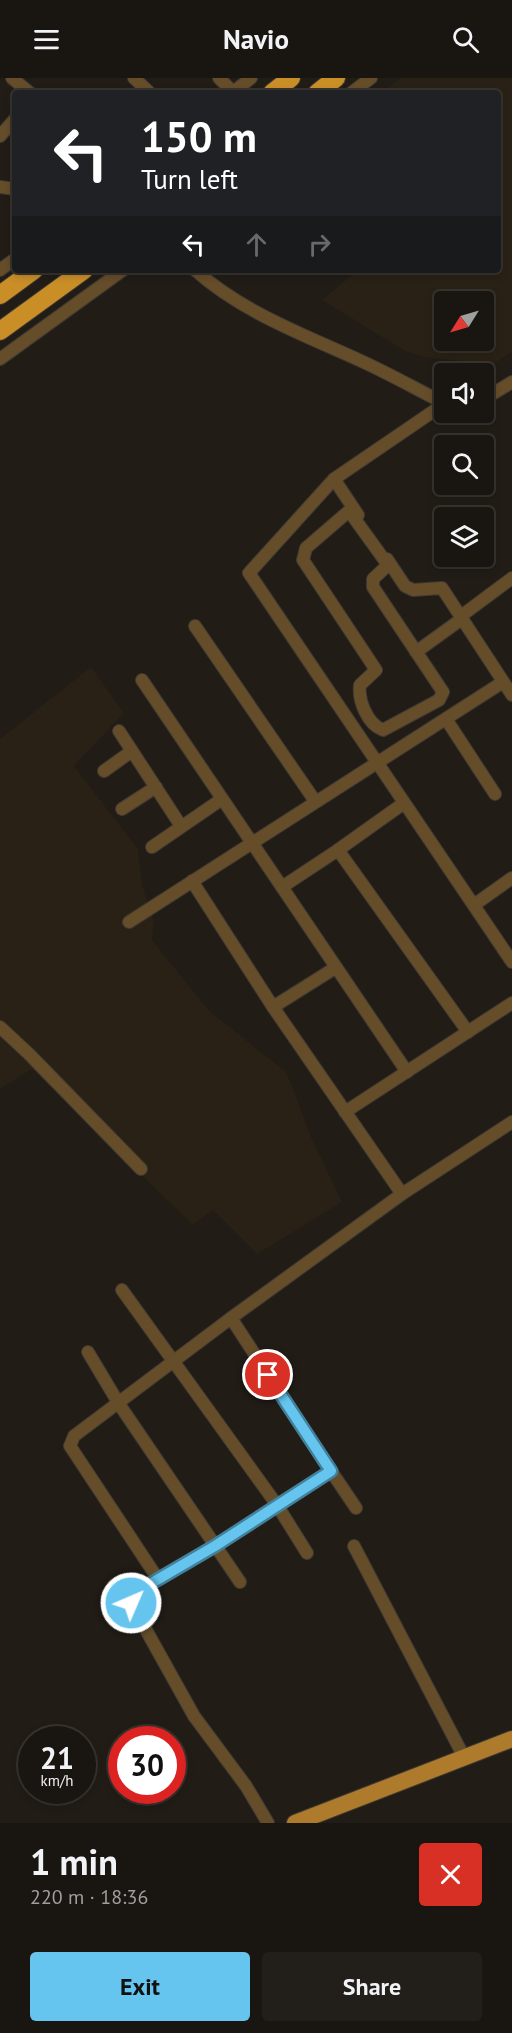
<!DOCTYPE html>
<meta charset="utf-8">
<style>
:root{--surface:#191510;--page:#221e19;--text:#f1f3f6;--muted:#9f9f9f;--line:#373430;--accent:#65c5ee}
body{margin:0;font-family:"PT Sans",sans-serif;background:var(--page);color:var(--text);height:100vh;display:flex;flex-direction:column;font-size:22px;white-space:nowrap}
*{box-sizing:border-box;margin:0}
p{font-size:20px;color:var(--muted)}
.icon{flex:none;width:33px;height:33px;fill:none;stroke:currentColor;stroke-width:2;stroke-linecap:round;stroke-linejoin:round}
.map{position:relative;height:1745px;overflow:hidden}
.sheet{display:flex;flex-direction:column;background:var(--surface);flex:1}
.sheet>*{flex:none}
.hud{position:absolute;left:12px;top:12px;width:489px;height:183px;border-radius:6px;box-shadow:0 3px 9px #0003,0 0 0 2px var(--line);background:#202124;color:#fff;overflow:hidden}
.needle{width:39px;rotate:233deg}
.fabs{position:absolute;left:434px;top:213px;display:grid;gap:12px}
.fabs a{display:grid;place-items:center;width:60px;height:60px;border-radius:6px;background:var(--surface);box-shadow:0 3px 9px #0003,0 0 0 2px var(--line);font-size:30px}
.speed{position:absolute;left:18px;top:1648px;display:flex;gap:12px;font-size:30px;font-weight:700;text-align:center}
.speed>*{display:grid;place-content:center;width:78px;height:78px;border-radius:50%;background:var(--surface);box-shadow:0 3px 9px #0003,0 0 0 2px var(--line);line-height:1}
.speed small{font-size:15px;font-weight:400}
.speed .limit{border:9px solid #d22;background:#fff;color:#111}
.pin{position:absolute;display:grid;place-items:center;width:51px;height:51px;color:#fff;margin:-26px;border:3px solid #fff;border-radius:50%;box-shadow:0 2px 6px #0007}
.me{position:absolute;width:66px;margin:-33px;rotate:45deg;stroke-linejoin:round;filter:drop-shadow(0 0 4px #0008)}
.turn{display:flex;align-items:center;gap:21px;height:126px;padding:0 30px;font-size:27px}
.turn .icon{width:78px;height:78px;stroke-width:2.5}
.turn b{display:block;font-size:42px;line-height:51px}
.lanes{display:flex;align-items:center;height:57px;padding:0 30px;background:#0003;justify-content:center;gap:30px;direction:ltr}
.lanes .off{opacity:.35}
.round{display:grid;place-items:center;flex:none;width:63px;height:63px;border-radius:6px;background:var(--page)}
.headline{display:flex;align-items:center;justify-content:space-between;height:102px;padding:0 30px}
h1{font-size:36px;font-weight:700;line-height:45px}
.cta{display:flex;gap:12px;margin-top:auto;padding:12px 30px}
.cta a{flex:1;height:69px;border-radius:6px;background:var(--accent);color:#111;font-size:24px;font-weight:700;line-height:69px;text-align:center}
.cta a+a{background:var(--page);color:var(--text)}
header{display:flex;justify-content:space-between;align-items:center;height:78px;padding:0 30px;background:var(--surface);font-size:27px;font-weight:700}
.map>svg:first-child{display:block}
</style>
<header><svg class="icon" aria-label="menu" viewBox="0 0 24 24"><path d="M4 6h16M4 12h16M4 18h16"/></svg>Navio<svg class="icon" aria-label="search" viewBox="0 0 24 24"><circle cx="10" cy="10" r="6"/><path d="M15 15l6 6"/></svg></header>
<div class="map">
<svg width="512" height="1745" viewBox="0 0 512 1745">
<rect width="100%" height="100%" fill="#211c16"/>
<g fill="#292115" fill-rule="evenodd">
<path d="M400 0H512V274L486 290 469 284 424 279 405 273 322 222 358 192H498V15H396L389 10ZM444 224H483V262H444Z"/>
<path d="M91 589 124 635 74 688 138 771 142 807 154 844 152 862 209 933 287 995 311 1059 342 1124 257 1176 213 1132 193 1147 32 991 0 1011V661Z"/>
</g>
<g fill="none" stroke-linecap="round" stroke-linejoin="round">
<defs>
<g id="minor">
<path d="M12 0 30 15"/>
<path d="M134 0 150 15"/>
<path d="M219 0 233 14"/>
<path d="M232 15 251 0"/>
<path d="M351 15 371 0"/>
<path d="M0 58 15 41"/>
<path d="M0 109 15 111"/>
<path d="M0 192 15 181"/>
<path d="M195 192C242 234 302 256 359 282 388 295 416 311 444 325"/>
<path d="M0 281 123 192"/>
<path d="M483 317 494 315 512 304"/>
<path d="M334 401 249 495 512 884"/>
<path d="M349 433 388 487 373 501V509L443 614 439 622 383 652C367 646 358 622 360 607L376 592 303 482 306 470Z"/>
<path d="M358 437 334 401 444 326"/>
<path d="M387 481 405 508 413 512 442 510 512 617"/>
<path d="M461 538 512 500"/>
<path d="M195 548 315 723"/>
<path d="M416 574 463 540"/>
<path d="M142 602 407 994"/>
<path d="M446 641 495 716"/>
<path d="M119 653 181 748"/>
<path d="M104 693 132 673"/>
<path d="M122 731 156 709"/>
<path d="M152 769 222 721"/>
<path d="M338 772 404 725"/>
<path d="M192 803 273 929 335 890"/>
<path d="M282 809 338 772 468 954"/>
<path d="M474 827 512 800"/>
<path d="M129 844 503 604"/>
<path d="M273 929 402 1116"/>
<path d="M0 949 29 976 141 1091"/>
<path d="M345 1034 512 925"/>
<path d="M122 1212 277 1427 307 1475"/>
<path d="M231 1240 402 1116 512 1044"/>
<path d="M88 1274 119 1326 240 1504"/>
<path d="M331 1393 356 1430"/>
<path d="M354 1468 464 1679"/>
<path d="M158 1501 70 1368 74 1358 231 1240 331 1393 215 1468 138 1513 130 1519 131 1525 194 1638 246 1708 268 1745"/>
</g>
<path id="major" d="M295 1745 512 1661"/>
<g id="highway">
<path d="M272 15 291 0"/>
<path d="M317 15 336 0"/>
<path d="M0 217 34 192"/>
<path d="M0 253 84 192"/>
</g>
</defs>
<use href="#minor" stroke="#3e3933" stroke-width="14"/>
<use href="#major" stroke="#3e3933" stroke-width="18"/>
<use href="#highway" stroke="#3e3933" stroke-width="20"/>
<use href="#minor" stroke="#654d2a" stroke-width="12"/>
<use href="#major" stroke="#ad7b2b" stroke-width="16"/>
<use href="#highway" stroke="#ca8e27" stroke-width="18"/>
</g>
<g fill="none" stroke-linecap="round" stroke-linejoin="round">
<defs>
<path id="route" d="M131 1525 130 1519 138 1513 215 1468 331 1393 268 1297"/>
</defs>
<use href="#route" stroke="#42809b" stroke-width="15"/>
<use href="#route" stroke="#65c5ee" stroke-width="10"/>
</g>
</svg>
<div class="fabs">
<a><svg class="needle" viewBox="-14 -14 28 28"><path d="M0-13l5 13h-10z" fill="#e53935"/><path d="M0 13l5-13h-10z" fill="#9f9f9f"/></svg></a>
<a><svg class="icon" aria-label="sound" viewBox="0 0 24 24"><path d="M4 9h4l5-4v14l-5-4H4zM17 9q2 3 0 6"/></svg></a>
<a><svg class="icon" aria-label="search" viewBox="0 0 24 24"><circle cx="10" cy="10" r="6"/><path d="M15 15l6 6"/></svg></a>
<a><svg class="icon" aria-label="layers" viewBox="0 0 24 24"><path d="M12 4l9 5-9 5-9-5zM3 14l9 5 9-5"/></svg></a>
</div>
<div class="speed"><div>21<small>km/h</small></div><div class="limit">30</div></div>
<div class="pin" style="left:268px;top:1297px;background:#d93025"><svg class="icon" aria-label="arrive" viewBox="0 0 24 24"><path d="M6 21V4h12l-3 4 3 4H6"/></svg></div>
<svg class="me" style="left:131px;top:1525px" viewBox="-20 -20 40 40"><circle r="17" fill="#65c5ee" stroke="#fff" stroke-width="3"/><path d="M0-11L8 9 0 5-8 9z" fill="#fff"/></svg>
<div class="hud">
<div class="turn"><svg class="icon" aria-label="left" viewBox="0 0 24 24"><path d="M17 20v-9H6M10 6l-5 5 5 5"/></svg><div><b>150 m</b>Turn left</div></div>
<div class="lanes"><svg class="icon" aria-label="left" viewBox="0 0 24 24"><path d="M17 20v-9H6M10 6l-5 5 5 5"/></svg><svg class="icon off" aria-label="ahead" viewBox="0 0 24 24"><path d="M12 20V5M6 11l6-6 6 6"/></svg><svg class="icon off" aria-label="right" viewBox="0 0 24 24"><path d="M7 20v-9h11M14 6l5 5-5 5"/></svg></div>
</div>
</div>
<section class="sheet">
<div class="headline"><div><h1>1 min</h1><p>220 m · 18:36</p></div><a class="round" style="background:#d93025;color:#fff"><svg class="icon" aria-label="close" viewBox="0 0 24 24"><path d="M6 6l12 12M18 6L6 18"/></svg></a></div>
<div class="cta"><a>Exit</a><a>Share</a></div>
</section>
